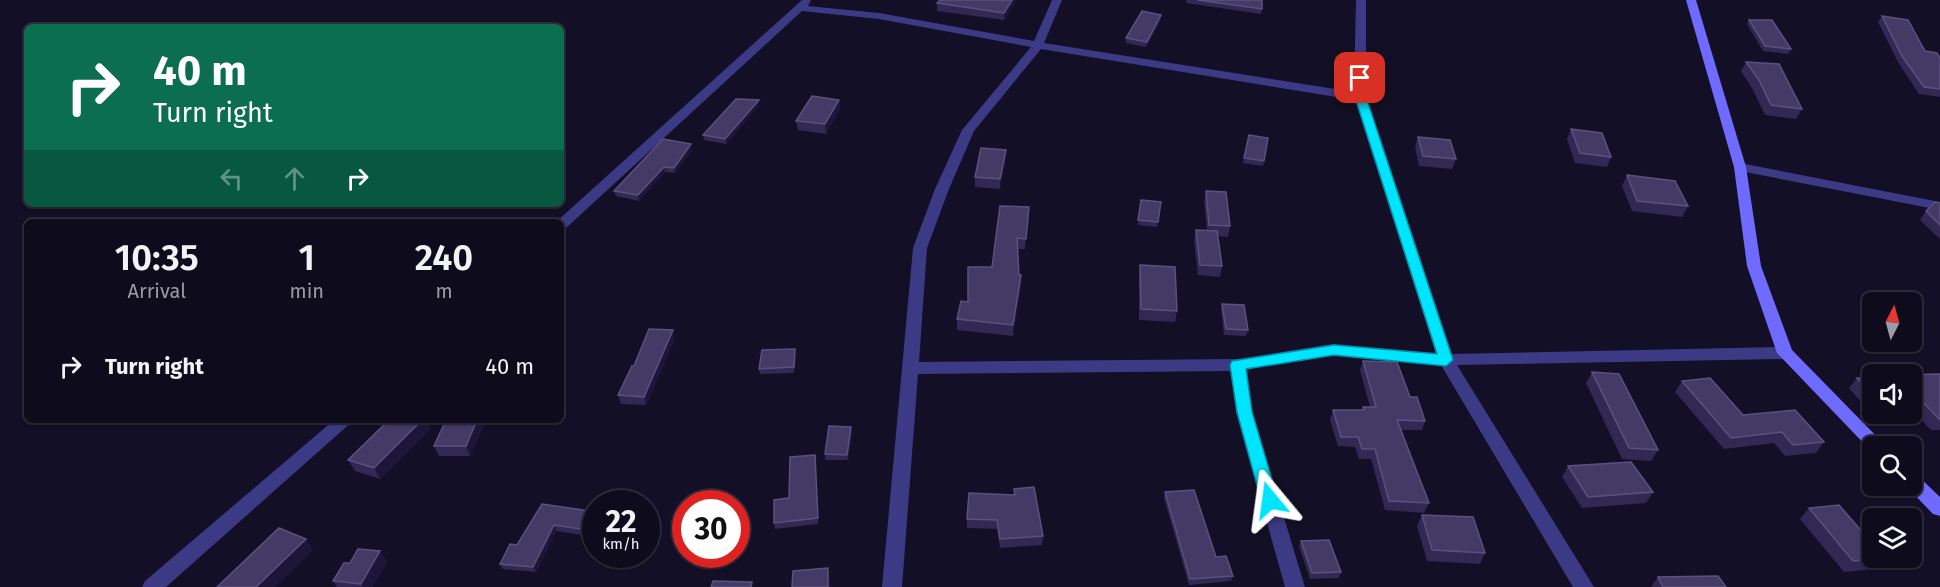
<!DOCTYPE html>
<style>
:root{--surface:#0e0b1c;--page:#171425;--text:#f1f3f6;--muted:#9b9ba3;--line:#2e2b3b}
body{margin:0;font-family:"Fira Sans",sans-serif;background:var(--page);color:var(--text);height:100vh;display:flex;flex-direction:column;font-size:22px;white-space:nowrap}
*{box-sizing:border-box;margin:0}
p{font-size:20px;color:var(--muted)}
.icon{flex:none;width:33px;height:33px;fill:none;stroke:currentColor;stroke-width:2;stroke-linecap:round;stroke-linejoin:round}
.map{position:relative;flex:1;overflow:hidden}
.side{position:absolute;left:24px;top:219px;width:540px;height:204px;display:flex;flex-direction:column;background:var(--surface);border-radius:9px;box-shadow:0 2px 4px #0004,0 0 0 2px var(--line)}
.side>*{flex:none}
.guide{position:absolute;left:24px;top:24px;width:540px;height:183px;border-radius:9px;box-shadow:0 2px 4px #0004,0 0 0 2px var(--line);background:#0b6e4f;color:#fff;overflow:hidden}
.needle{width:39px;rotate:6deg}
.tools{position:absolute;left:1862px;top:292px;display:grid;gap:12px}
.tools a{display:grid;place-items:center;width:60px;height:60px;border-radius:9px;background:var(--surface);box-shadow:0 2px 4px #0004,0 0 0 2px var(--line);font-size:30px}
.speed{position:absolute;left:582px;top:490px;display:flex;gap:12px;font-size:30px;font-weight:700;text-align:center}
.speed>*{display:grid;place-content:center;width:78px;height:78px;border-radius:50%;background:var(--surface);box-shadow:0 2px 4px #0004,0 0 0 2px var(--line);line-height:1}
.speed small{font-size:15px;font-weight:400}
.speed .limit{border:9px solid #d22;background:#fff;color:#111}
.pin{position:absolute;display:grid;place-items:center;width:51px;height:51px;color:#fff;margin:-26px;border-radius:12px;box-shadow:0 3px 9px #0006}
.me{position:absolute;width:66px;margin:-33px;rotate:344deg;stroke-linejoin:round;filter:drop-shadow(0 0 4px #0008)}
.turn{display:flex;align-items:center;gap:21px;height:126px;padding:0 30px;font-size:27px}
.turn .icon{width:78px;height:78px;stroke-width:2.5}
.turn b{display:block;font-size:42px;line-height:51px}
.lanes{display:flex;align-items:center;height:57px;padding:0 30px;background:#0003;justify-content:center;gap:30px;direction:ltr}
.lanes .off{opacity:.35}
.eta{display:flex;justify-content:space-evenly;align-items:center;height:102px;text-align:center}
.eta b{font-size:36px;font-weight:600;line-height:42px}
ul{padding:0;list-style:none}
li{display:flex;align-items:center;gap:18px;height:90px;padding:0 30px}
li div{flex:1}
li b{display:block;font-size:22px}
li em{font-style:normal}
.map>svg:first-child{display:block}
</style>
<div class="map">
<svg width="1940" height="587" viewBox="0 0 1940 587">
<rect width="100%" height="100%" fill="#130f26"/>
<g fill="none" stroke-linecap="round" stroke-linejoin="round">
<g fill="#3d3a85" fill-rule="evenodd">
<path d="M802 0H811L808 6 879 13 1034 41 1052 0H1062L1044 43 1354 92 1356 0H1366V97L1452 354 1785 347 1791 349 1793 353 1791 357 1785 359 1457 365 1594 587H1573L1441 365 1333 356 1247 369 1252 412 1305 587H1285L1236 412 1231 371 918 374 902 587H882L913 248 935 189 962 130 1031 47 879 19 802 11 566 228 561 229V222H556ZM1041 49 1355 100 1436 353 1333 344 1238 359 919 362 927 248 949 189 974 131Z"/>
<path d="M1740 163 1940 202V210L1735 170 1734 167 1735 164Z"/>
<path d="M334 420H354L166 587H142L145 581Z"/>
</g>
<g fill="#6f6bff" fill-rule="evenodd">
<path d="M1686 0H1696L1746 167 1761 266 1792 350 1887 447H1872V452L1777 353 1747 266 1734 167Z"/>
<path d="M1911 473 1917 475 1940 497V516L1933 514 1906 486H1911Z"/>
</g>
</g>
<g fill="#312854">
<path d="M1016 0 1004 20 937 11V3Z"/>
<path d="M1186 0H1262V9L1261 14 1186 3Z"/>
<path d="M1161 15V20L1146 47 1126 43V38Z"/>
<path d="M1882 16 1925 51 1940 58V97L1919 94 1898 62 1878 22Z"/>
<path d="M1749 20 1791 49 1788 54 1763 51 1747 24Z"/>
<path d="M1746 62 1802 109 1796 119 1765 115 1753 90 1741 71Z"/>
<path d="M759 100V105L726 144 704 140 703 135Z"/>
<path d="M839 100 840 109 826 134 798 130 796 121Z"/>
<path d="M1571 129 1611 157 1607 167 1575 163 1567 139Z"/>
<path d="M1249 135 1268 138 1263 166 1243 163Z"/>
<path d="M1418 137 1456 159 1452 169 1419 166 1415 147Z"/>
<path d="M692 150 675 173 665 172 639 201 616 196 614 191Z"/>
<path d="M1006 150V160L1000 189 975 187V177Z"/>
<path d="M1627 175 1688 206 1682 217 1632 211 1622 186Z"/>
<path d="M1206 191 1230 226 1228 237 1218 236 1222 266 1220 277 1198 275 1194 240 1196 230H1207L1204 201Z"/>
<path d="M1141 200 1161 202 1157 227 1138 225Z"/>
<path d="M1940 203V239L1920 220 1926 211Z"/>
<path d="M1028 218 1025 249H1017L1019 275 1021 286 1013 336 957 330V319L968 302 992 267Z"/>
<path d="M1140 265 1177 311 1175 322 1139 320V276Z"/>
<path d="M1222 304 1248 330 1246 336 1224 335 1221 309Z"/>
<path d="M675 338 646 405 621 404 618 395 634 366Z"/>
<path d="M795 349 796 355 794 373 760 374 759 369Z"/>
<path d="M1363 361 1410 397 1425 421 1422 430H1400L1429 503 1424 513 1385 510 1371 459H1359L1355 447 1338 446 1330 420 1333 410H1361L1363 407H1370L1360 370Z"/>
<path d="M1592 372 1658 450 1651 461 1622 459 1586 383Z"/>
<path d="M1940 374V430H1931L1911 409V375H1898Z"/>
<path d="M1857 378H1872V409H1867L1849 388Z"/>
<path d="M1682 381 1743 415 1824 442 1816 453 1785 456 1774 443 1724 449 1675 392Z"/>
<path d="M446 420H486L470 456H439L434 446Z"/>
<path d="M516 420H537L536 422Z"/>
<path d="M851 427 852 433 848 460H825V454Z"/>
<path d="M431 428 380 479 355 471 348 460Z"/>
<path d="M815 455 818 524 775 529 774 523Z"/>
<path d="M1568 466 1653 492 1646 503 1582 508 1562 477Z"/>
<path d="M1014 489 1043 536 1042 545 1000 548 997 529 967 528V519L1014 495Z"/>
<path d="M1165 492 1216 557 1233 576 1231 581 1189 585 1164 498Z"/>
<path d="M542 504 592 517 582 535 556 531 536 572 503 569 500 564 517 545Z"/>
<path d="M1809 508 1886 558 1875 569 1844 572 1800 519Z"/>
<path d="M1422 515 1485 553 1480 564 1427 561 1417 526Z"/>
<path d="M1301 541 1341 572 1339 578 1310 579 1299 546Z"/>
<path d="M380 551 387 562 372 587H337L333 581 350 563Z"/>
<path d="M1658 577 1726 587H1651Z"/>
</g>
<g fill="#1d163a">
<path d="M1012 0H1016L1004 20V13Z"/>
<path d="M1161 15V20L1146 47 1147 42Z"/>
<path d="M759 100V105L726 144 725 139Z"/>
<path d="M839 100 840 109 826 134 825 124Z"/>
<path d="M691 144 692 150 675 173 674 168Z"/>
<path d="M1006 150V160L1000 189V179Z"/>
<path d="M664 167 665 172 639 201 638 195Z"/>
<path d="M1021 275V286L1013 336V325Z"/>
<path d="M673 330 675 338 646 405 644 397Z"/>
<path d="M795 349 796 355 794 373V367Z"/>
<path d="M422 420H427L431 428 380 479 374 468Z"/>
<path d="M477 420H486L470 456 466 446Z"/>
<path d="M851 427 852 433 848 460 847 455Z"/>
<path d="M590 511 592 517 582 535 580 529Z"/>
<path d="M554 525 556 531 536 572 533 567Z"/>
<path d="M306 539 313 550 275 587H256Z"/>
<path d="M380 551 387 562 372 587H363L361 584Z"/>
<path d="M828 568 830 579V587H828Z"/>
</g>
<g fill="#433a66" stroke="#5a527e" stroke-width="1.5">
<path d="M940 0H1012L1004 13 937 3Z"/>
<path d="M1198 0H1262V9Z"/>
<path d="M1142 11 1161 15 1147 42 1126 38Z"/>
<path d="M1882 16 1908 20 1925 51 1937 53 1940 58V89L1924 87 1902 56Z"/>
<path d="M1749 20H1772L1791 49 1765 46Z"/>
<path d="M1746 62 1779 64 1802 109 1771 105 1759 80Z"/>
<path d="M812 96 839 100 825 124 796 121Z"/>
<path d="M736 99 759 100 725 139 703 135Z"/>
<path d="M1571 129 1602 133 1611 157 1580 153Z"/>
<path d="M1249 135 1268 138 1264 161 1244 158Z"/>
<path d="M1418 137 1450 140 1456 159 1423 156Z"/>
<path d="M663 139 691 144 674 168 664 167 638 195 614 191Z"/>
<path d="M981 148 1006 150 1000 179 975 177Z"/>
<path d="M1627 175 1675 181 1688 206 1637 201Z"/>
<path d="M1206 191 1226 192 1230 226 1209 225Z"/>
<path d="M1141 200 1161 202 1158 222 1138 220Z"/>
<path d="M1935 202 1940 203V225L1926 211Z"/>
<path d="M1000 206 1029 207 1026 239 1017 238 1019 275H1021L1013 325 957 319 961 301 968 302V267H992Z"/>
<path d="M1196 230 1217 231 1222 266 1200 265Z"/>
<path d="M1140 265 1175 267 1177 311 1141 309Z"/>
<path d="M1222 304 1244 305 1248 330 1226 329Z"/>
<path d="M649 329 673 330 644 397 618 395 632 366H634Z"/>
<path d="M795 349 794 367 759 369 762 350Z"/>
<path d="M1363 361 1397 362 1410 397H1417L1425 421 1397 420 1429 503 1389 501 1375 449H1362L1358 437H1341L1333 410H1364L1363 407H1376Z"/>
<path d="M1592 372 1619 374 1658 450 1629 448Z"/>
<path d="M1940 374V420L1920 399H1911V375H1898Z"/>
<path d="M1710 378 1743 415 1795 410 1824 442 1793 445 1782 432 1731 438 1682 381Z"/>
<path d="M1857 378H1872V395Z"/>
<path d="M389 420H422L374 468 348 460Z"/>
<path d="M446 420H477L466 446H434Z"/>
<path d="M829 426 851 427 847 455 825 454Z"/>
<path d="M815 455 818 518 774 523V500L789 498 790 457Z"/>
<path d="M1631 462 1653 492 1588 497 1568 466Z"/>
<path d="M1034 487 1043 536 1000 539 997 520 967 519 969 493 1015 495 1014 489Z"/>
<path d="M1194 490 1216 557 1226 556 1233 576 1190 579 1165 492Z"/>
<path d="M542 504 590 511 580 529 554 525 533 567 500 564 510 544 517 545Z"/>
<path d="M1839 505 1872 543V558H1886L1853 561 1809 508Z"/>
<path d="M1422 515 1473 517 1485 553 1432 550Z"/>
<path d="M279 528 306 539 256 587H217Z"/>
<path d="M1329 540 1341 572 1312 573 1301 541Z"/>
<path d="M358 549 380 551 361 584 333 581 344 563H350Z"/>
<path d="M828 568V587H792L793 571Z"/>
<path d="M1718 576 1726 587H1663L1658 577Z"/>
<path d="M713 581 752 582 751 587H711Z"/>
</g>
<path fill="#00e5ff" stroke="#0095a6" stroke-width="1.5" d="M1360 75 1366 78V97L1453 360 1446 366 1334 355 1246 369 1252 412 1278 500 1276 504 1270 506 1264 504 1261 500 1237 412 1230 365 1232 361 1334 345 1437 354 1355 97V78Z"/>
</svg>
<div class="tools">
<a><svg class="needle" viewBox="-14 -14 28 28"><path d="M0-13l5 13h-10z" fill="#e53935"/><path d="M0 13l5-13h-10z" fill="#9b9ba3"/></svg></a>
<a><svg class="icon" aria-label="sound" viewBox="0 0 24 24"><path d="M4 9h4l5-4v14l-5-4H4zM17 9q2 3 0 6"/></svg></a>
<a><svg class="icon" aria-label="search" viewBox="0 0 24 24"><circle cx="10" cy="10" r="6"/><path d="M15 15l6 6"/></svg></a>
<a><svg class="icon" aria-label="layers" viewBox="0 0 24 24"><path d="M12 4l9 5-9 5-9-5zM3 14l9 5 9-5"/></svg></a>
</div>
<div class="speed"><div>22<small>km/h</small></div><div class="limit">30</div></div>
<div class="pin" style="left:1360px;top:78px;background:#d93025"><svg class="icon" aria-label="arrive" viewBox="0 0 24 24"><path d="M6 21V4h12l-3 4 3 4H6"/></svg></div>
<svg class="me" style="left:1270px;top:500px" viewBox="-20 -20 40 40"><path d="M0-17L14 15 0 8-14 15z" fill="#00e5ff" stroke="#fff" stroke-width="4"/></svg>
<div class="guide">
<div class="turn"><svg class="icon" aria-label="right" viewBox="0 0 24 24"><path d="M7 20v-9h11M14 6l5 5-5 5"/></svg><div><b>40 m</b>Turn right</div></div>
<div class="lanes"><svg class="icon off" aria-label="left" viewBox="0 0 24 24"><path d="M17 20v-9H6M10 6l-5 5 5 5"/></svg><svg class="icon off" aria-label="ahead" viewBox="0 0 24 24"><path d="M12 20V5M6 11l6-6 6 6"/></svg><svg class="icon" aria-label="right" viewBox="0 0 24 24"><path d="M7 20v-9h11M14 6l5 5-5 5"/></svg></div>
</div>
<section class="side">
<div class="eta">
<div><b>10:35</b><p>Arrival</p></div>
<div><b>1</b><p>min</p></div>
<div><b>240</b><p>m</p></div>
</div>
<ul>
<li><svg class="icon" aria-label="right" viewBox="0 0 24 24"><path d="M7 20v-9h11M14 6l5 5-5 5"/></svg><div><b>Turn right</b></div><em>40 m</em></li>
</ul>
</section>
</div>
